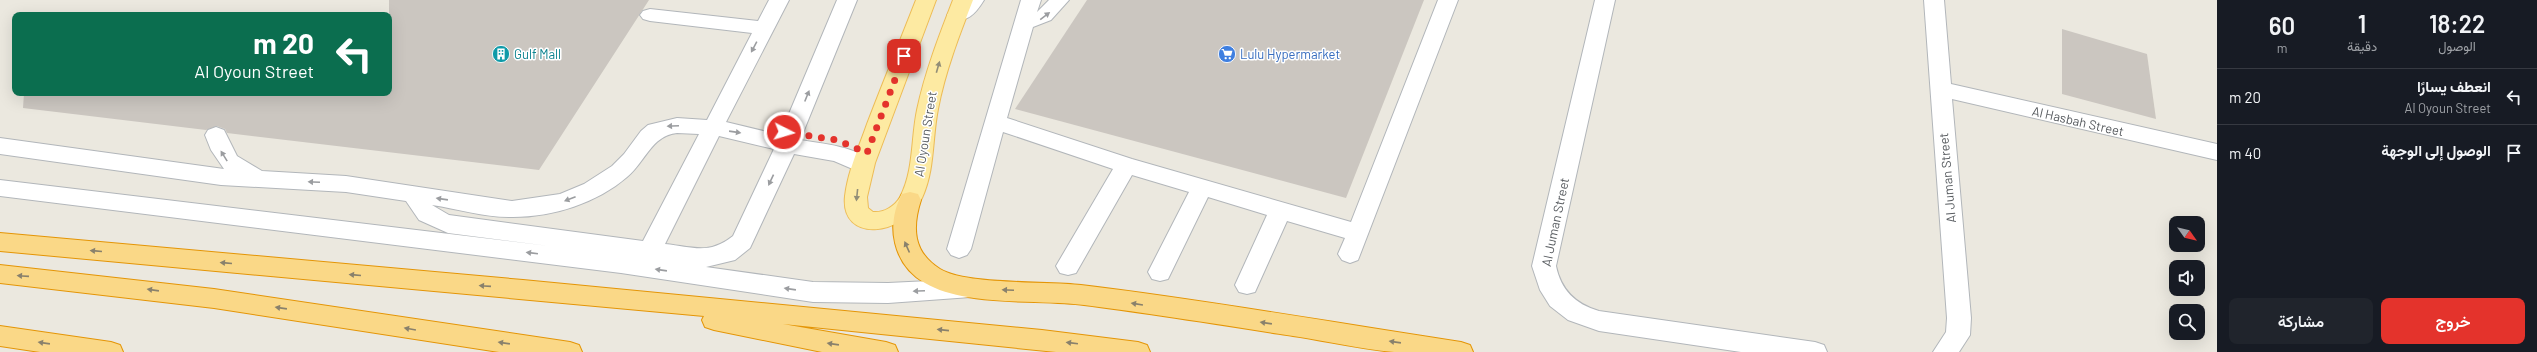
<!DOCTYPE html>
<html lang="ar">
<meta charset="utf-8">
<style>
:root{--surface:#171b24;--page:#20242c;--text:#f1f3f6;--muted:#9ea1a6;--line:#363941;--accent:#e4332c}
body{margin:0;font-family:Barlow,Vazirmatn,sans-serif;background:var(--page);color:var(--text);direction:rtl;height:100vh;display:flex;flex-direction:column;font-size:15px;white-space:nowrap}
*{box-sizing:border-box;margin:0}
p{font-size:13px;color:var(--muted)}
.icon{flex:none;width:22px;height:22px;fill:none;stroke:currentColor;stroke-width:2;stroke-linecap:round;stroke-linejoin:round}
.map{position:relative;flex:1;overflow:hidden;direction:ltr}
.side{display:flex;flex-direction:column;background:var(--surface);width:320px}
.side>*{flex:none}
.top-card{position:absolute;left:12px;top:12px;width:380px;height:84px;border-radius:8px;box-shadow:0 4px 16px #0002;direction:rtl;background:#0b6e4f;color:#fff;overflow:hidden}
.needle{width:26px;rotate:124deg}
.tools{position:absolute;left:2169px;top:216px;display:grid;gap:8px}
.tools a{display:grid;place-items:center;width:36px;height:36px;border-radius:8px;background:var(--surface);box-shadow:0 4px 16px #0002;font-size:20px}
.pin{position:absolute;display:grid;place-items:center;width:34px;height:34px;color:#fff;margin:-17px;border-radius:8px;box-shadow:0 2px 6px #0006}
.me{position:absolute;width:44px;margin:-22px;rotate:95deg;stroke-linejoin:round;filter:drop-shadow(0 0 3px #0008)}
.turn{display:flex;align-items:center;gap:14px;height:84px;padding:0 12px;font-size:18px}
.turn .icon{width:52px;height:52px;stroke-width:2.5}
.turn b{display:block;font-size:28px;line-height:34px}
.eta{display:flex;justify-content:space-evenly;align-items:center;height:68px;text-align:center}
.eta b{font-size:24px;font-weight:600;line-height:28px}
.button{display:flex;gap:8px;margin-top:auto;padding:8px 12px}
.button a{flex:1;height:46px;border-radius:8px;background:var(--accent);color:#fff;font-size:16px;font-weight:600;line-height:46px;text-align:center}
.button a+a{background:var(--page);color:var(--text)}
ul{padding:0;list-style:none}
li{display:flex;align-items:center;gap:12px;height:56px;padding:0 12px;border-top:1px solid var(--line)}
li div{flex:1}
li b{display:block;font-size:15px}
li em{font-style:normal}
main{display:flex;flex:1;min-height:0}
.map>svg:first-child{display:block}
</style>
<main>
<section class="side">
<div class="eta">
<div><b>18:22</b><p>الوصول</p></div>
<div><b>1</b><p>دقيقة</p></div>
<div><b>60</b><p>m</p></div>
</div>
<ul>
<li><svg class="icon" aria-label="left" viewBox="0 0 24 24"><path d="M17 20v-9H6M10 6l-5 5 5 5"/></svg><div><b>انعطف يسارًا</b><p>Al Oyoun Street</p></div><em>20 m</em></li>
<li><svg class="icon" aria-label="arrive" viewBox="0 0 24 24"><path d="M6 21V4h12l-3 4 3 4H6"/></svg><div><b>الوصول إلى الوجهة</b></div><em>40 m</em></li>
</ul>
<div class="button"><a>خروج</a><a>مشاركة</a></div>
</section>
<div class="map">
<svg width="2217" height="352" viewBox="0 0 2217 352">
<rect width="100%" height="100%" fill="#ebe8df"/>
<g fill="#cbc6c0">
<path d="M389 0H649L539 170 227 133 225 129 217 126 206 130 23 108 24 93H389Z"/>
<path d="M1087 0H1424L1346 198 1015 109Z"/>
<path d="M2062 29 2147 54 2156 119 2062 94Z"/>
</g>
<g fill="none" stroke-linecap="round" stroke-linejoin="round">
<defs>
<g id="minor">
<path d="M769 0H789L726 122 780 135 837 0H857L800 140C819 143 863 147 873 165L870 171 862 173 834 161 794 154 750 248 735 260 706 267 813 282 888 283 971 279 979 281 983 288 979 295 971 297 888 303 813 302 621 273 0 196V180L549 246 448 233 419 220 406 201 346 192 221 185 0 154V138L224 169 211 150 205 135 208 130 216 127 224 130 237 156 262 171 346 176 512 201 560 194 584 184 612 166 624 154 641 131 648 125 677 118 707 120 752 33 650 21 643 19 640 15 643 11 650 9 758 21ZM677 133 699 134 643 241 449 215 432 205C458 209 487 218 513 217 553 217 597 203 627 177 646 161 651 136 677 133ZM719 136 774 149 733 236C709 255 693 247 665 244Z"/>
<path d="M964 0H984C976 13 967 24 950 19L947 15C952 8 960 8 964 0Z"/>
<path d="M1021 0H1041L1037 12 1049 0H1069L1051 20 1033 27 1007 118 1132 159 1351 222 1438 0H1458L1358 260 1350 263 1342 260 1338 254 1345 238 1287 221 1255 292 1247 294 1239 292 1235 285 1267 215 1208 197 1168 279 1160 281 1152 279 1148 272 1189 192 1132 175 1076 273 1068 275 1060 273 1056 266 1113 169 1003 132 971 249 967 255 959 258 951 255 947 249Z"/>
<path d="M1595 0H1615L1556 266C1561 290 1575 304 1599 311L1815 342 1824 345 1827 352H1741L1599 331 1568 320 1550 306 1540 290 1532 266Z"/>
<path d="M1924 0H1944L1951 84 2217 144V160L1952 99 1971 318 1970 335 1959 352H1933L1946 332 1947 318Z"/>
</g>
<path id="major" d="M916 0H936L875 163 867 197 868 208 873 212C884 213 895 206 900 197 914 171 911 138 917 110 925 72 939 36 953 0H973C959 36 945 72 938 109 932 139 935 170 922 198 904 236 840 244 845 196 848 171 859 147 867 124 883 82 900 41 916 0Z"/>
<g id="highway">
<path d="M910 192 918 194 921 200C912 228 913 252 940 269 966 285 1047 281 1081 285 1208 300 1334 323 1461 342L1470 345 1473 352C1447 352 1420 352 1394 352 1360 349 1327 341 1293 336 1223 325 1154 314 1084 305 1036 299 966 307 925 283 893 265 885 225 902 194Z"/>
<path d="M0 233 523 280 1042 330 1138 342 1147 345 1150 352H1056L783 324 886 342 895 345 898 352H822L714 330 705 327 702 320 704 316 0 251Z"/>
<path d="M0 265 214 289 570 342 579 345 582 352H499L214 308 0 283Z"/>
<path d="M0 326 111 342 120 345 123 352H40L0 346Z"/>
</g>
</defs>
<use href="#minor" stroke="#b2b6ba" stroke-width="2"/>
<use href="#major" stroke="#edbc56" stroke-width="2"/>
<use href="#highway" stroke="#e49506" stroke-width="2"/>
<use href="#minor" fill="#fff" fill-rule="evenodd"/>
<use href="#major" fill="#fdeaa2" fill-rule="evenodd"/>
<use href="#highway" fill="#fad887" fill-rule="evenodd"/>
</g>
<defs><path id="oneway-solid" d="M-6-.8H1V-3.2L6.5 0L1 3.2V.8H-6Z"/></defs>
<g fill="#9b9da0">
<use href="#oneway-solid" transform="translate(1045 16) rotate(-37)"/>
<use href="#oneway-solid" transform="translate(754 47) rotate(118)"/>
<use href="#oneway-solid" transform="translate(807 96) rotate(-68)"/>
<use href="#oneway-solid" transform="translate(673 126) rotate(177)"/>
<use href="#oneway-solid" transform="translate(735 132) rotate(8)"/>
<use href="#oneway-solid" transform="translate(224 156) rotate(-122)"/>
<use href="#oneway-solid" transform="translate(771 180) rotate(115)"/>
<use href="#oneway-solid" transform="translate(314 182) rotate(-178)"/>
<use href="#oneway-solid" transform="translate(442 199) rotate(-172)"/>
<use href="#oneway-solid" transform="translate(570 199) rotate(159)"/>
<use href="#oneway-solid" transform="translate(532 253) rotate(-173)"/>
<use href="#oneway-solid" transform="translate(661 270) rotate(-172)"/>
<use href="#oneway-solid" transform="translate(790 289) rotate(-172)"/>
<use href="#oneway-solid" transform="translate(919 291) rotate(177)"/>
</g>
<g fill="#928e77">
<use href="#oneway-solid" transform="translate(938 67) rotate(-74)"/>
<use href="#oneway-solid" transform="translate(857 195) rotate(96)"/>
</g>
<g fill="#89816c">
<use href="#oneway-solid" transform="translate(907 247) rotate(-114)"/>
<use href="#oneway-solid" transform="translate(96 251) rotate(-175)"/>
<use href="#oneway-solid" transform="translate(226 263) rotate(-175)"/>
<use href="#oneway-solid" transform="translate(355 275) rotate(-175)"/>
<use href="#oneway-solid" transform="translate(23 276) rotate(-176)"/>
<use href="#oneway-solid" transform="translate(485 286) rotate(-176)"/>
<use href="#oneway-solid" transform="translate(153 290) rotate(-172)"/>
<use href="#oneway-solid" transform="translate(1008 290) rotate(-178)"/>
<use href="#oneway-solid" transform="translate(1137 304) rotate(-171)"/>
<use href="#oneway-solid" transform="translate(281 308) rotate(-172)"/>
<use href="#oneway-solid" transform="translate(1266 323) rotate(-172)"/>
<use href="#oneway-solid" transform="translate(410 329) rotate(-170)"/>
<use href="#oneway-solid" transform="translate(943 330) rotate(-174)"/>
<use href="#oneway-solid" transform="translate(1395 342) rotate(-172)"/>
<use href="#oneway-solid" transform="translate(44 343) rotate(-172)"/>
<use href="#oneway-solid" transform="translate(504 343) rotate(-172)"/>
<use href="#oneway-solid" transform="translate(1072 343) rotate(-173)"/>
<use href="#oneway-solid" transform="translate(833 344) rotate(-172)"/>
</g>
<g fill="none" stroke-linecap="round" stroke-linejoin="round">
<path stroke="#e4332c" stroke-width="7" stroke-dasharray="0 12.6" d="M784 132 837 140 867 153 904 56"/>
</g>
<defs>
<symbol id="building-disc" viewBox="-11 -11 22 22"><circle r="9.5" fill="#0f9aa8" stroke="#fff"/><path d="M-4-6H4V6H1V3H-1V6H-4ZM-2.5-4.3h1.7v1.8h-1.7ZM.8-4.3h1.7v1.8H.8ZM-2.5-1h1.7V.8h-1.7ZM.8-1h1.7V.8H.8Z" fill="#fff"/></symbol>
<symbol id="supermarket-disc" viewBox="-11 -11 22 22"><circle r="9.5" fill="#3f7fe0" stroke="#fff"/><path d="M-6-5.5h2.5l.6 2H6L4.5 2H-2.5L-4.4-4H-6ZM-1.5 3.2a1.3 1.3 0 1 0 .1 0ZM3 3.2a1.3 1.3 0 1 0 .1 0Z" fill="#fff"/></symbol>
</defs>
<g fill-rule="evenodd">
<use href="#building-disc" x="491" y="44" width="20" height="20"/>
<use href="#supermarket-disc" x="1217" y="44" width="20" height="20"/>
</g>
<g text-anchor="middle" dominant-baseline="central" stroke-width="3" stroke-linejoin="round" paint-order="stroke">
<g font-size="13" fill="#0d838f" stroke="#fff" text-anchor="start">
<text x="514" y="54">Gulf Mall</text>
</g>
<g font-size="13" fill="#366cbe" stroke="#fff" text-anchor="start">
<text x="1240" y="54">Lulu Hypermarket</text>
</g>
<g font-size="13" fill="#585c60" stroke="#fff">
<text transform="translate(2078 121) rotate(13)">Al Hasbah Street</text>
<text transform="translate(925 134) rotate(-81)">Al Oyoun Street</text>
<text transform="translate(1947 178) rotate(-95)">Al Juman Street</text>
<text transform="translate(1555 222) rotate(-78)">Al Juman Street</text>
</g>
</g>
</svg>
<div class="tools">
<a><svg class="needle" viewBox="-14 -14 28 28"><path d="M0-13l5 13h-10z" fill="#e53935"/><path d="M0 13l5-13h-10z" fill="#9ea1a6"/></svg></a>
<a><svg class="icon" aria-label="sound" viewBox="0 0 24 24"><path d="M4 9h4l5-4v14l-5-4H4zM17 9q2 3 0 6"/></svg></a>
<a><svg class="icon" aria-label="search" viewBox="0 0 24 24"><circle cx="10" cy="10" r="6"/><path d="M15 15l6 6"/></svg></a>
</div>
<div class="pin" style="left:904px;top:56px;background:#d93025"><svg class="icon" aria-label="arrive" viewBox="0 0 24 24"><path d="M6 21V4h12l-3 4 3 4H6"/></svg></div>
<svg class="me" style="left:784px;top:132px" viewBox="-20 -20 40 40"><circle r="17" fill="#e4332c" stroke="#fff" stroke-width="3"/><path d="M0-11L8 9 0 5-8 9z" fill="#fff"/></svg>
<div class="top-card">
<div class="turn"><svg class="icon" aria-label="left" viewBox="0 0 24 24"><path d="M17 20v-9H6M10 6l-5 5 5 5"/></svg><div><b>20 m</b>Al Oyoun Street</div></div>
</div>
</div>
</main>
